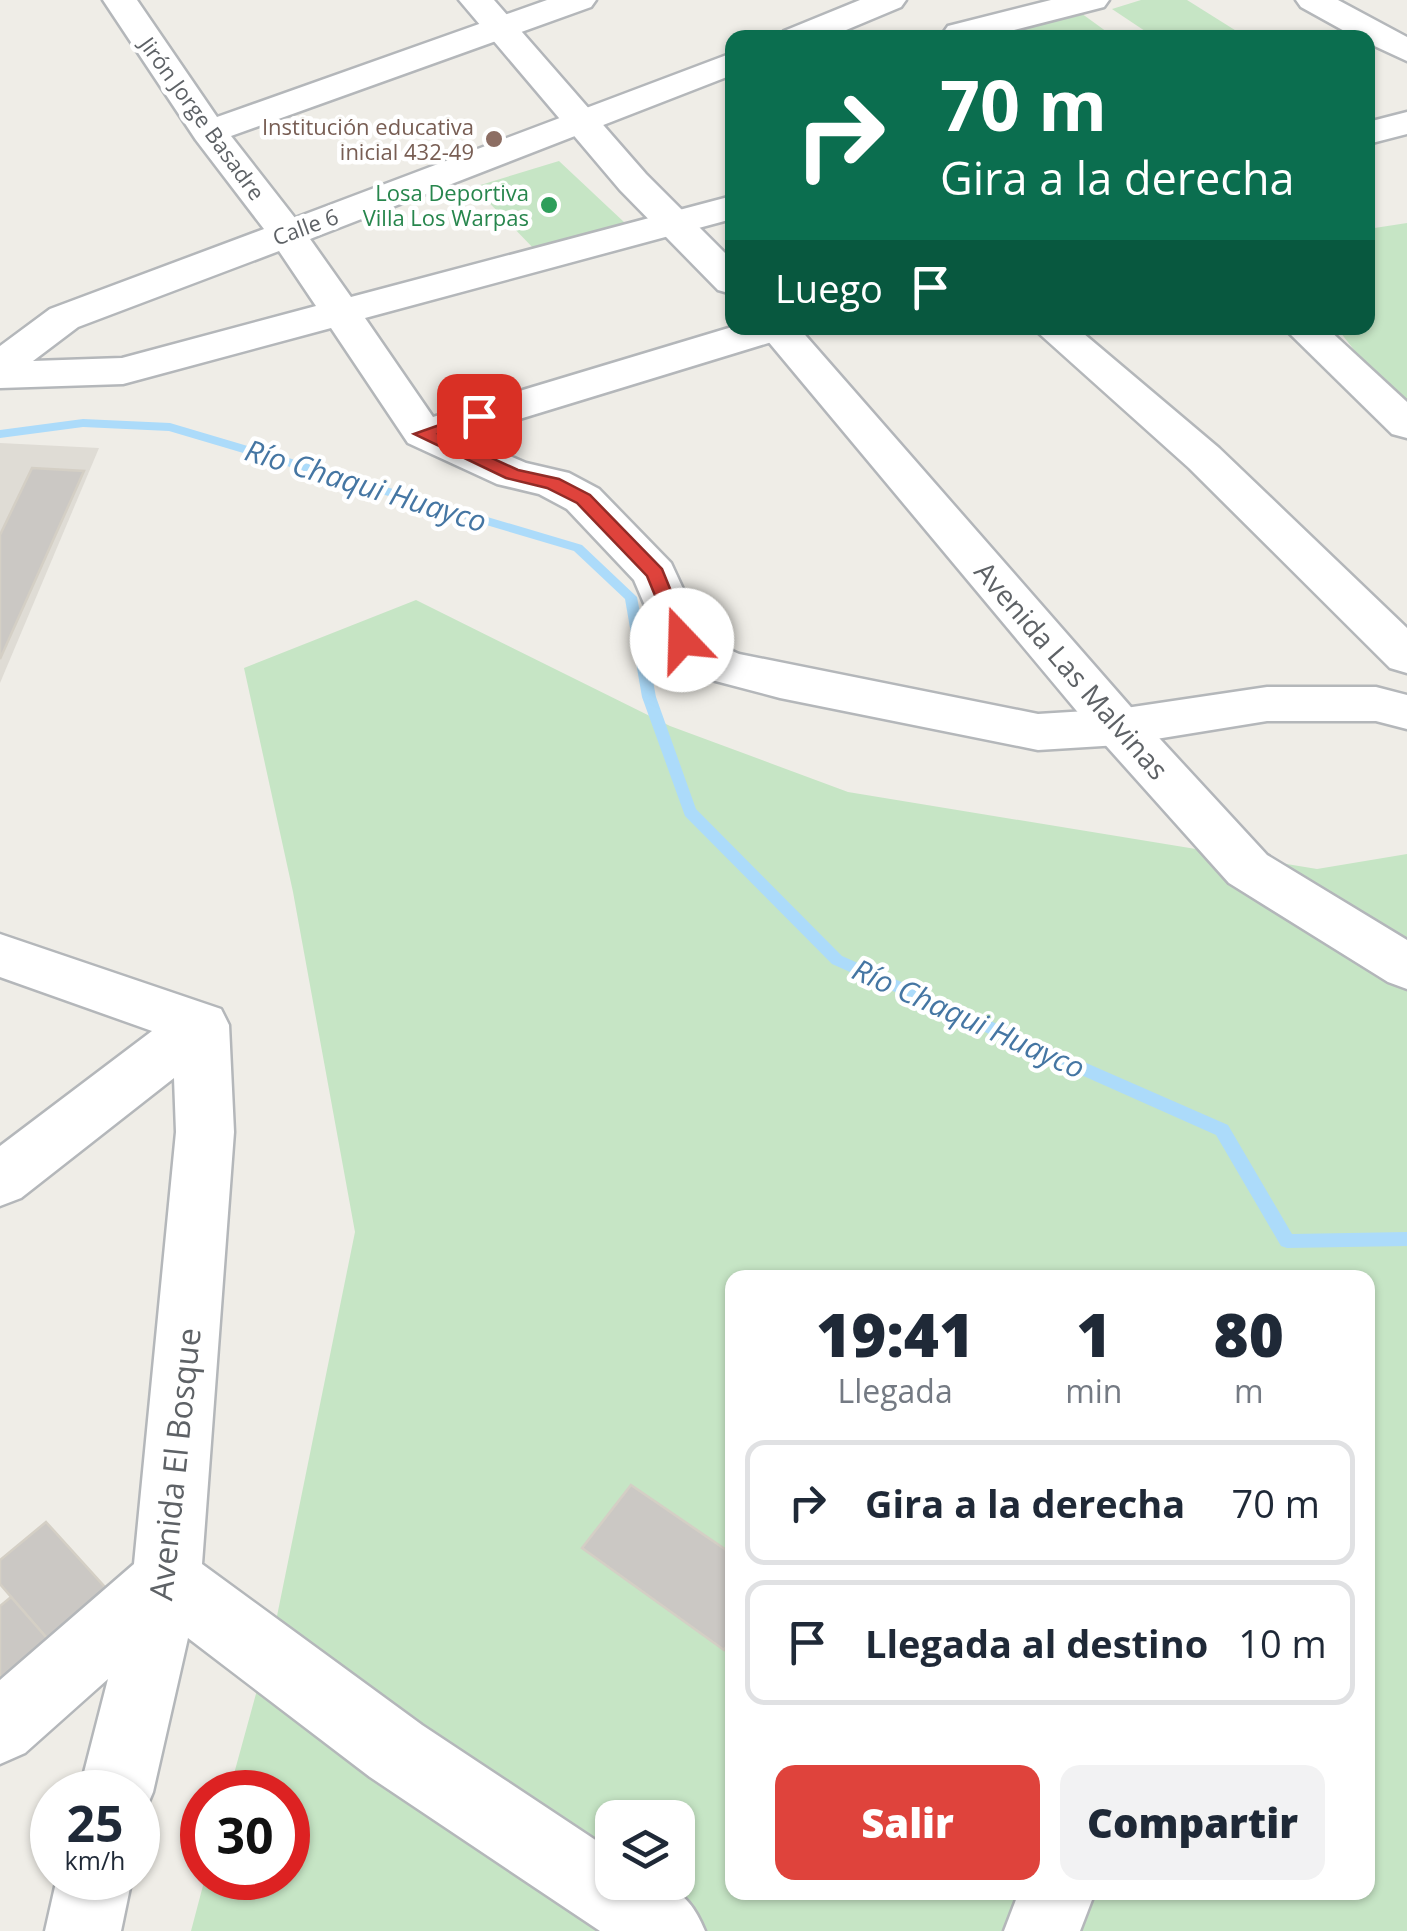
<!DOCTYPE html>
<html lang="es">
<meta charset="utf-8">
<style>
:root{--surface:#fff;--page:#f2f2f3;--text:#1f2937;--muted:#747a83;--line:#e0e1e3;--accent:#df433c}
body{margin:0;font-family:"Open Sans",sans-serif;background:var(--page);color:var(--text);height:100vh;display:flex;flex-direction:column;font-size:38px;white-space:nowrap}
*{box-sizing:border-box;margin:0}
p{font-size:32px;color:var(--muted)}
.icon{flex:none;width:55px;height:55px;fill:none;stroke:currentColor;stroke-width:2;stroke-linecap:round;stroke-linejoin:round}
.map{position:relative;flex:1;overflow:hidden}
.sheet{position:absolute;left:725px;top:1270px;width:650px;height:630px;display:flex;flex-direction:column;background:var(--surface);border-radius:20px;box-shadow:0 2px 8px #0004}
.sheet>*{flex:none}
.banner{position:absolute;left:725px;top:30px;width:650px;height:305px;border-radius:20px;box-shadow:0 2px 8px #0004;background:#0b6e4f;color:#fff;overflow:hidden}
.buttons{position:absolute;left:595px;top:1800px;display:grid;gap:20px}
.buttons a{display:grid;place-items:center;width:100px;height:100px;border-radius:20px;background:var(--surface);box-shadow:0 2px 8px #0004;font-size:50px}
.speed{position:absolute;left:30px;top:1770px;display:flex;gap:20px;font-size:50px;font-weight:700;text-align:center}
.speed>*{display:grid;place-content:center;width:130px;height:130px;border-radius:50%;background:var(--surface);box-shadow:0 2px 8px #0004;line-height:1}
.speed small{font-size:25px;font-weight:400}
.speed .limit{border:15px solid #d22;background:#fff;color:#111}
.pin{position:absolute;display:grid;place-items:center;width:85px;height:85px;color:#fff;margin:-42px;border-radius:20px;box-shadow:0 5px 15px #0006}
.me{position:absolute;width:110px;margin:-55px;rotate:339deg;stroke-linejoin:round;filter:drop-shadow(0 0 8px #0008)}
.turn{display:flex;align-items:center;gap:35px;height:210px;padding:0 50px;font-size:45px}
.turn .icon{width:130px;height:130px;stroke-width:2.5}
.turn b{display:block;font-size:70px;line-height:85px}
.then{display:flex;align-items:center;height:95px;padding:0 50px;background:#0003;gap:20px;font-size:38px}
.eta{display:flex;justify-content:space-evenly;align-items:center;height:170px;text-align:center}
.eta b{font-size:60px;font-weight:800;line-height:70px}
.primary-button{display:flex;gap:20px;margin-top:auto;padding:20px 50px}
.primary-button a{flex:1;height:115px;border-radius:20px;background:var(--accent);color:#fff;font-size:40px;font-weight:800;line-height:115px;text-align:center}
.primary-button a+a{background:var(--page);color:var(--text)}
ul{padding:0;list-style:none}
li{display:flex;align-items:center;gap:30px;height:125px;margin:0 20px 15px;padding:0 30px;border:5px solid var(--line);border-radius:20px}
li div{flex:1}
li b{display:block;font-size:38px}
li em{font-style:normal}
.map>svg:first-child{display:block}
</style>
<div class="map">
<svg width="1407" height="1931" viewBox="0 0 1407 1931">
<rect width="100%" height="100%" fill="#efede7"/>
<path fill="#dfdcd5" d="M0 443 99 448 0 683Z"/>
<g fill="#c6e5c5" fill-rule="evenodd">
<path d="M1141 0H1187L1246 37H1154L1112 9Z"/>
<path d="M1074 8 1114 37 993 38 987 33Z"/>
<path d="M559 161 625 223 537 252 474 187Z"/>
<path d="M1407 223V418L1337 328H1368V229Z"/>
<path d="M416 600 670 726 848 792 1317 869 1407 854V1931H191L205 1878H288V1792H229L276 1621 355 1232 293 892 244 668ZM732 1278H1368V1892H732ZM612 1818H678V1882H612Z"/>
</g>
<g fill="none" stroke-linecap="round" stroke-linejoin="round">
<path fill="#acdbfa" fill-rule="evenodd" d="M83 419 170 423 582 545 637 597 656 697 696 809 842 956 1228 1125 1292 1234 1407 1232V1246L1287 1248 1281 1246 1216 1135 832 964 685 816 642 697 625 599 574 551 169 431 83 427 0 438V430Z"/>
</g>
<g fill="#cbc8c4" stroke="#d4cfc5" stroke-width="2.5">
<path d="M32 468 84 471 0 659V535Z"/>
<path d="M631 1485 732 1554V1638L724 1650 582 1548Z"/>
<path d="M46 1522 123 1607 65 1659 0 1584V1560Z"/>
<path d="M11 1597 65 1659 0 1717V1606Z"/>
</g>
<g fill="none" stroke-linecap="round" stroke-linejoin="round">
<defs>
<g id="street">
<path d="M103 0H137L217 117 547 0H596L591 7 231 136 295 218 732 53V75L310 239 351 297 732 196V219L365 318 433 417 732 327 794 328 788 337 464 436 526 463 569 473 599 489 671 563 703 632 712 642 739 654 1038 714 1119 709 1267 687H1376L1407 695V729L1376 721H1267L1119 745 1038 750 780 698 708 679 678 666 665 652 634 580 567 509 539 494 497 484 408 443 331 328 123 384 0 388V346L50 309 264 229 196 140ZM279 251 316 306 122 358 33 361 78 327Z"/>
<path d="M860 0H906L901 7 827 38H779L784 31Z"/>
<path d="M1051 0H1109L1104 7 983 38H946L943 33 948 26Z"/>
<path d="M1296 0H1338L1407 37V61L1368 43V38H1357L1301 7Z"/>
<path d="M1407 112V134L1368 144V122Z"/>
<path d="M1033 328H1077L1219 448 1407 628V673L1390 668 1189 468Z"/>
<path d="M1284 328H1327L1407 402V438L1392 434Z"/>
<path d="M0 934 221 1009 229 1025 234 1132 202 1564 422 1725 612 1851V1882C661 1882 685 1882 705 1931H600L370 1777 188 1638 153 1792 142 1818 138 1820V1792H79L108 1679 25 1753 0 1764V1680L134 1564 176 1132 174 1078 21 1198 0 1206V1146L152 1031 0 977Z"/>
<path d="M57 1878H132L121 1931H45Z"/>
<path d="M1019 1892H1095L1080 1931H1004Z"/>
</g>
<g id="secondary">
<path d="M459 0H494L646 174 732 260V294L718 290 620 190Z"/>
<path d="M757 328H799L1137 714 1267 855 1407 940V989L1388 982 1229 883 1101 740Z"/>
</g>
</defs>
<use href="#street" stroke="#b4b7ba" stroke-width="5"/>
<use href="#secondary" stroke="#b3b6ba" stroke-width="5"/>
<use href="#street" fill="#fff" fill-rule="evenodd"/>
<use href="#secondary" fill="#fff" fill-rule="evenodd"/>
</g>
<path fill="#df433c" stroke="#912c27" stroke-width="2.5" d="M479 411 485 413V420L439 434 518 470 559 479 590 495 662 569 691 640 688 644H675L647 576 577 503 547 488 506 478 414 434Z"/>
<circle fill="#8d6e63" stroke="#fff" stroke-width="4" cx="494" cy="139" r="10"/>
<circle fill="#2e9e5b" stroke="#fff" stroke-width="4" cx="549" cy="205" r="10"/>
<g text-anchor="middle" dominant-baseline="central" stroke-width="9" stroke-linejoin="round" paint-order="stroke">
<g font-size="22" fill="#5e6266" stroke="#fff">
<text transform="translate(203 118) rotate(54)">Jirón Jorge Basadre</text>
<text transform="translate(305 226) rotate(-20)">Calle 6</text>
</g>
<g font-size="22" fill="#785e54" stroke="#fff" text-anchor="end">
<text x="474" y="126">Institución educativa<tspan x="474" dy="25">inicial 432-49</tspan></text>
</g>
<g font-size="22" fill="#27864d" stroke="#fff" text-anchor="end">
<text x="529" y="192">Losa Deportiva<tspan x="529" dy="25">Villa Los Warpas</tspan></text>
</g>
<g font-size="28" fill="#5e6266" stroke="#fff">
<text transform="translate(1072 670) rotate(49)">Avenida Las Malvinas</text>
</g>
<g font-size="30" font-style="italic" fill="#4576a3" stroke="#fff">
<text transform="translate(366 485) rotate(17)">Río Chaqui Huayco</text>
<text transform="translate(969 1018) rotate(24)">Río Chaqui Huayco</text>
</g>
<g font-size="32" fill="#5e6266" stroke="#fff">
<text transform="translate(174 1464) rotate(-84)">Avenida El Bosque</text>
</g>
</g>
</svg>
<div class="buttons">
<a><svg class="icon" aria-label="layers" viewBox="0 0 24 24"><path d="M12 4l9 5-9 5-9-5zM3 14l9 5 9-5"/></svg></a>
</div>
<div class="speed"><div>25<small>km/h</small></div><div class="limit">30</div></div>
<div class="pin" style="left:479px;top:416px;background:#d93025"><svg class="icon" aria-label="arrive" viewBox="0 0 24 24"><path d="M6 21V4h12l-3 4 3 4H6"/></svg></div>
<svg class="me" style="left:682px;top:640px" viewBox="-20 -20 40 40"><circle r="19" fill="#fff"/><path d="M0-13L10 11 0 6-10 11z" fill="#df433c"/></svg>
<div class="banner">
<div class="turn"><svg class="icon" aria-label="right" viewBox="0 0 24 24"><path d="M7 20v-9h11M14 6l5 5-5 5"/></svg><div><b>70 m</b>Gira a la derecha</div></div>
<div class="then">Luego<svg class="icon" aria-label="arrive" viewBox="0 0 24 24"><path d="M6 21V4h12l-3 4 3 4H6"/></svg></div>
</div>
<section class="sheet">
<div class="eta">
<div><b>19:41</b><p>Llegada</p></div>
<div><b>1</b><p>min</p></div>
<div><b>80</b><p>m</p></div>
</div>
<ul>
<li><svg class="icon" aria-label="right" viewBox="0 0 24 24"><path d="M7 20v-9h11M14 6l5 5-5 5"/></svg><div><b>Gira a la derecha</b></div><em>70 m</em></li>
<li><svg class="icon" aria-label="arrive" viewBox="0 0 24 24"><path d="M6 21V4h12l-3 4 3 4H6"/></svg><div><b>Llegada al destino</b></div><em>10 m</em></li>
</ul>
<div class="primary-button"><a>Salir</a><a>Compartir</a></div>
</section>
</div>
